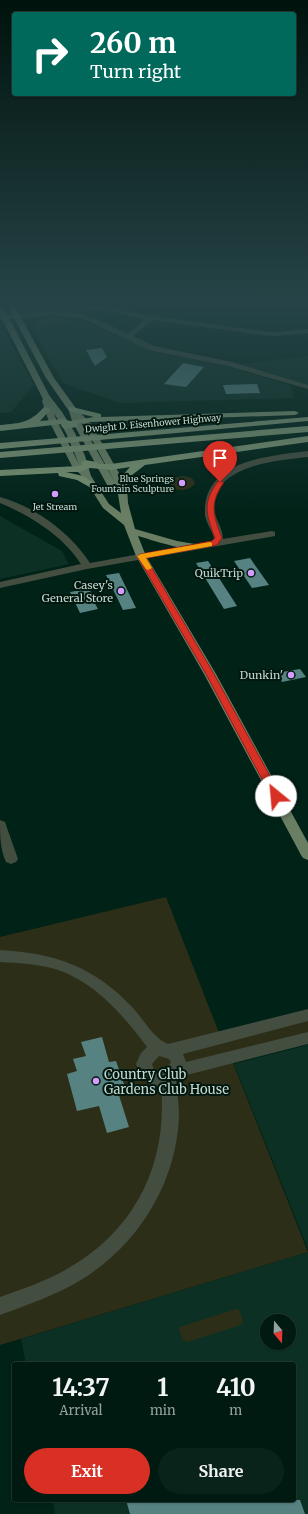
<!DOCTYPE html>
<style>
:root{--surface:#001a11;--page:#0a231a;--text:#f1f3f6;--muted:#95a19f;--line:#223831;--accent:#d93025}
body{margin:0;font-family:Merriweather,serif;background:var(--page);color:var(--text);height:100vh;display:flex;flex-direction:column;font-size:15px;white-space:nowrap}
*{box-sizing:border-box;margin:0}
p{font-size:13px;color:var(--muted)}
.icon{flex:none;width:22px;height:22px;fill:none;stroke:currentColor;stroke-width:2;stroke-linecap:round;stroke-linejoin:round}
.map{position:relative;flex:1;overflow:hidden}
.sheet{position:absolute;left:12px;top:1362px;width:284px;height:140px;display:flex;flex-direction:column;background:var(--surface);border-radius:4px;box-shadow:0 1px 3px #0004,0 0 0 1px var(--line)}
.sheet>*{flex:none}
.banner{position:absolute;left:12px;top:12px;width:284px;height:84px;border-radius:4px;box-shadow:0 1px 3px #0004,0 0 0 1px var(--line);background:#00695c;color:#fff;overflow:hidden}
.needle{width:26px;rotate:161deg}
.buttons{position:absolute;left:260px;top:1314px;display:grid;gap:8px}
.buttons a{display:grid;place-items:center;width:36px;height:36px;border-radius:50%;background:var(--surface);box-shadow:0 1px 3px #0004,0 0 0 1px var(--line);font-size:20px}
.pin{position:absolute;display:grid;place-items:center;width:34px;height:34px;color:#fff;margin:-41px -17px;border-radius:50% 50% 50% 0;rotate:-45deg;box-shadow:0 0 4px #0007}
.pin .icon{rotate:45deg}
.me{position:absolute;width:44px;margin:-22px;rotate:332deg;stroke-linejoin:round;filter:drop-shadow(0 0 3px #0008)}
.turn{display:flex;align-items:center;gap:14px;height:84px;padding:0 12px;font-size:18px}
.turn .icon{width:52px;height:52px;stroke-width:2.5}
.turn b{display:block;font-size:28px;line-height:34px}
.eta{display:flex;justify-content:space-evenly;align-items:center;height:68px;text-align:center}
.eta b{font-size:24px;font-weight:700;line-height:28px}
.action{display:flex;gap:8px;margin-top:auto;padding:8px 12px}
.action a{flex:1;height:46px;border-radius:24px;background:var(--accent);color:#fff;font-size:16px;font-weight:700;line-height:46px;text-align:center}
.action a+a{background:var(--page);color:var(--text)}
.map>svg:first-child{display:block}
</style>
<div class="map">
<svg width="308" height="1514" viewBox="0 0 308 1514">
<rect width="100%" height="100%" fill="#002217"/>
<g fill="#0d3025" fill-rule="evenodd">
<path d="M16 303H72L70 307 75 313 54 311 24 312Z"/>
<path d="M61 317 86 323 150 349 230 367 291 386 294 398 120 403 63 383 31 327 33 322 38 319Z"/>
<path d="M0 323 34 385 11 412 0 413Z"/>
<path d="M308 356V387L233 365Z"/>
<path d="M0 516 62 551 69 564 0 579Z"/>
<path d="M308 1045V1249L234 1064Z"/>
<path d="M308 1252V1514H55L53 1500H294V1364H26L21 1339ZM267 1321H289V1343H267Z"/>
</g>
<g fill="#2d2e17">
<path d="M56 318 77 321 112 336 104 339 109 336 105 334 89 341 100 335V333C80 320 63 318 41 326L43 329 35 330 34 327 35 323 42 320Z"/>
<path d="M184 476 192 478 195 483C190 492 175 492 168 485L167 483 170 478Z"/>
<path d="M166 897 221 1038 308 1011V1037L231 1058 308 1252 0 1345V937Z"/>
<path d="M236 1309 239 1310 243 1321 241 1325 187 1342 183 1340 179 1330 180 1327Z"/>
</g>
<g fill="#568282">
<path d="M102 348 107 357 95 366 86 350Z"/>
<path d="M183 363 204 367 186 387 164 384Z"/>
<path d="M257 384 260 393 226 394 223 385Z"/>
<path d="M250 558 269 585 252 588 234 561Z"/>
<path d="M208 561 237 606 224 609 196 563Z"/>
<path d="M119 573 136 608 123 610 106 575Z"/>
<path d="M88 589 96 597 93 600 98 609 80 613 70 592Z"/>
<path d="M300 669 306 677 282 682 276 673Z"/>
<path d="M102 1037 109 1062 116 1061 125 1087 117 1089 129 1127 107 1133 99 1106 77 1111 67 1074 77 1071 73 1059 86 1056 81 1042Z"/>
<path d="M126 1500H300L305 1514H130Z"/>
</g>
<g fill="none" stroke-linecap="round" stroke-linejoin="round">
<g fill="#434d40" fill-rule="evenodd">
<path d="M101 306 151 316 262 331 277 332 308 329V333L277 336 262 335 153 320 133 336 154 346 232 362 308 385V389L228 366 149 350 92 323 78 318 53 315 0 320V316C27 313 55 308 81 314 98 319 112 326 128 334L145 319 101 310 73 311 69 309 73 307Z"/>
<path d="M308 451V457C281 460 223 464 215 498 211 518 223 525 223 539L272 531 275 532V536L87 569 0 588V582L81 564C63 536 31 516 0 503V497C34 506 71 533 90 563L212 541 214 538C212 530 206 523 205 515 202 460 269 456 308 451Z"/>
<path d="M0 820 5 822 6 825 18 859 16 862 11 864 6 862C0 849 0 835 0 820Z"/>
<path d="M0 950C55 953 95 967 133 1008 144 1020 154 1039 168 1044L308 1009V1021L183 1054 186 1062 308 1032V1044L179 1077 176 1080C177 1092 179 1104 179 1117 176 1184 138 1245 81 1280 56 1295 27 1305 0 1315V1297C23 1289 46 1281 67 1269 136 1230 168 1163 161 1086 146 1086 141 1076 136 1064L141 1053 147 1047C124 1016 94 981 55 969 37 964 18 963 0 962ZM159 1056 169 1059 171 1062 166 1070 158 1072 154 1070 152 1064Z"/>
</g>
<path fill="#6a7e64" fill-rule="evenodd" d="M6 303H13L54 378 75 407 91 424 127 487 128 503 135 529 177 541 201 545 203 547C195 555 149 539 138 536L146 556 216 674 308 843V860L303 858 301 855 204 674 136 556 124 525 103 508 84 478 72 466 48 419 42 401 43 399 0 315V306L4 308 49 395 62 412 75 433 85 456 91 476 109 504 121 513 118 494 111 492 72 421 69 411 46 378ZM54 413 66 433 79 464 56 419ZM81 423 84 425 116 484Z"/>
<g fill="#799172" fill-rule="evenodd">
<path d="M44 407 51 409 40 421 63 419 70 421 94 417 69 411V407H72L101 414V417L295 411 299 413 295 415 90 422 78 423 77 427 65 429 61 426 62 424 0 431V425C21 423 30 423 44 407Z"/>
<path d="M308 417V421L0 449V443Z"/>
<path d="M308 426V432L0 458V452Z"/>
<path d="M308 436V442L145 465 132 475 125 489 122 490 117 487 122 476 130 467 111 470 90 468 79 472H66L83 476 96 484V488L93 489 77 480 59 476 58 473 0 476V470L78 466 82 465 81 463 85 460 97 462 98 464H111Z"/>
</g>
</g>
<linearGradient id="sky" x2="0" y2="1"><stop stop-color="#00130d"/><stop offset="0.59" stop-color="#264447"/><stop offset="1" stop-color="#264447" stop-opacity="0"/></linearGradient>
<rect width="308" height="515" fill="url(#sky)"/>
<path fill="#d93025" stroke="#8d1f18" d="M218 481 224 482C209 504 213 515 222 538L217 545 146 558 214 674 281 796 276 799 271 796 206 674 137 556 141 554 212 541 215 538C206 514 202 503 218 481Z"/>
<path fill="#f59e0b" d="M210 542 212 543V546L146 558 152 568 148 570 146 569 137 556 141 554Z"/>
<g fill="#d49cfc" stroke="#00180f" stroke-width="1.5">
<circle cx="182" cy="483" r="4"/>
<circle cx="55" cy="494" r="4"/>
<circle cx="251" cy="573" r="4"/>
<circle cx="121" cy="591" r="4"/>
<circle cx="291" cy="675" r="4"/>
<circle cx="96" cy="1081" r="4"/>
</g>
<g text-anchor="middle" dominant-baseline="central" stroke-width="4" stroke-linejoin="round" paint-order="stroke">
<g font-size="9" fill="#c5d8d0" stroke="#00180f">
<text transform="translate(153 423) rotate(-5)">Dwight D. Eisenhower Highway</text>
</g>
<g font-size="9" fill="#c5d8d0" stroke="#00180f" text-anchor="end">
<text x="174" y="478">Blue Springs<tspan x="174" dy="10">Fountain Sculpture</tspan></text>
<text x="55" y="506" text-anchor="middle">Jet Stream</text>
</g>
<g font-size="11" fill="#c5d8d0" stroke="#00180f" text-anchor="end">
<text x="243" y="573">QuikTrip</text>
<text x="113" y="585">Casey's<tspan x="113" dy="13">General Store</tspan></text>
<text x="283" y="675">Dunkin'</text>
</g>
<g font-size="13" fill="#c5d8d0" stroke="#00180f" text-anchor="start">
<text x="104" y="1074">Country Club<tspan x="104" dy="15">Gardens Club House</tspan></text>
</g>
</g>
</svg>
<div class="buttons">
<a><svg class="needle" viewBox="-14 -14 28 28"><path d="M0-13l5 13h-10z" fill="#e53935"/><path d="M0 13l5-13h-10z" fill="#95a19f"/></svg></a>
</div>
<div class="pin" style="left:220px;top:482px;background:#d93025"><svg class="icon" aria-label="arrive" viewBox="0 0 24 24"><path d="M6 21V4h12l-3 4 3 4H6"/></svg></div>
<svg class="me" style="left:276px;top:796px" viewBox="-20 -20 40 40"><circle r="19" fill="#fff"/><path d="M0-13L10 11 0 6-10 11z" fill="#d93025"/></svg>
<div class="banner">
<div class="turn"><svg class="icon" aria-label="right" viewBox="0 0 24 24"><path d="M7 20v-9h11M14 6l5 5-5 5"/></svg><div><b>260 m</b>Turn right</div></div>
</div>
<section class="sheet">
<div class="eta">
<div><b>14:37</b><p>Arrival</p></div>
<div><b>1</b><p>min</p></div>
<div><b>410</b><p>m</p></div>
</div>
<div class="action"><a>Exit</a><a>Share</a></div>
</section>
</div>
